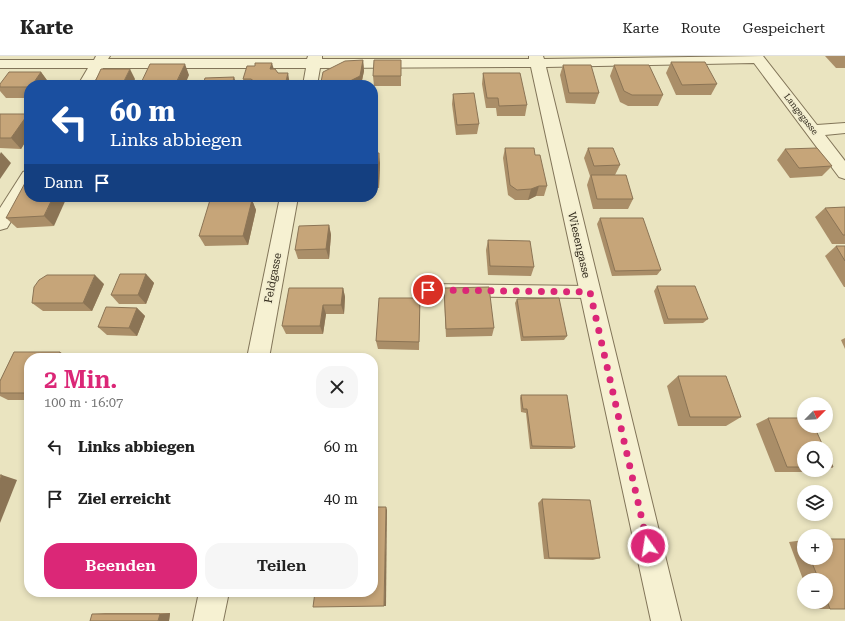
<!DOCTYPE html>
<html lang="de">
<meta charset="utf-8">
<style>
:root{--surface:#fff;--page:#f6f6f6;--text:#222;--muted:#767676;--line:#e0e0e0;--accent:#db2777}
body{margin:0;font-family:"Roboto Serif",serif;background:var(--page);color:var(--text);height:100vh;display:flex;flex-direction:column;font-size:15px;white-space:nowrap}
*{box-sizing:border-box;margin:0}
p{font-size:13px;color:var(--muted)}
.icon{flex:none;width:22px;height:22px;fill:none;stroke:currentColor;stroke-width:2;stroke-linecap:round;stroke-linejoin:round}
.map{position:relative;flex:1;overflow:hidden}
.panel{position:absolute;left:24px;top:297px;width:354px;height:244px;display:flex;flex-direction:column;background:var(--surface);border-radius:16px;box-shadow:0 2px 6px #0003}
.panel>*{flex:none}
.banner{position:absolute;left:24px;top:24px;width:354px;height:122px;border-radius:16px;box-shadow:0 2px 6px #0003;background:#1a4fa0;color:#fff;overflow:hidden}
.needle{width:26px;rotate:66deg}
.buttons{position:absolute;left:797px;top:341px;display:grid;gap:8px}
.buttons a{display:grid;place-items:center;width:36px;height:36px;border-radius:50%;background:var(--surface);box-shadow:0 2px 6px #0003;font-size:20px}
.pin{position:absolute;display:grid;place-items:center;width:34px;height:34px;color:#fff;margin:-17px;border:2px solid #fff;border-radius:50%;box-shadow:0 1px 4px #0007}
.me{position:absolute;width:44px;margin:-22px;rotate:347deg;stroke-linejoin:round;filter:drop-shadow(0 0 3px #0008)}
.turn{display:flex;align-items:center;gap:14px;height:84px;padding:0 20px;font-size:18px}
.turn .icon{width:52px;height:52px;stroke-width:2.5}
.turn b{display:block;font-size:28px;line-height:34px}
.then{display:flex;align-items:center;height:38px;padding:0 20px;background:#0003;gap:8px;font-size:15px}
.round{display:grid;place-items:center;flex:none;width:42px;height:42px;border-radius:16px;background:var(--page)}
.summary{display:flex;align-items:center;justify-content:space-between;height:68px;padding:0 20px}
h1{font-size:24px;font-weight:600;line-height:30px;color:var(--accent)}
.action{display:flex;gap:8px;margin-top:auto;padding:8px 20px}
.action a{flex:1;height:46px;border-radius:16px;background:var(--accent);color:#fff;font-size:16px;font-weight:600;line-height:46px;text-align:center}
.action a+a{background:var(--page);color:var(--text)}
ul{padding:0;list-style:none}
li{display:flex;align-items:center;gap:12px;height:52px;padding:0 20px}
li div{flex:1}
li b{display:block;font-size:15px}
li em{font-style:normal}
header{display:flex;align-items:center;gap:24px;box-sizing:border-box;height:56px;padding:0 20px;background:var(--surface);border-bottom:1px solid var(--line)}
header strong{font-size:19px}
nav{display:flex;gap:22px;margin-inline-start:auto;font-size:14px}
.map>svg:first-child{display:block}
</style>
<header>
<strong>Karte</strong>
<nav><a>Karte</a><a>Route</a><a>Gespeichert</a></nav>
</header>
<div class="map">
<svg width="845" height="565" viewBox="0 0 845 565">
<rect width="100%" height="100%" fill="#eae4c0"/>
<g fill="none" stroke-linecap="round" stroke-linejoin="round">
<defs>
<path id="service" d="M428 228 590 230 595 232 597 236 595 240 590 242 428 240 423 238 421 234 423 230Z"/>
<g id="minor">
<path d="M96 0H110L108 3H307L308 0H322V3H529V0H543L544 3 763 0 817 69 845 67V77L825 79 845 105V123L839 121 754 7 546 11 681 565H651L531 11 320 12 317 29H303L306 12H103L92 29H78L88 12H0V4H94Z"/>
<path d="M29 114V135L7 172 0 174V152L23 116Z"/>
<path d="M280 141H298L269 302H247Z"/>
<path d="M199 536H229L223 565H193Z"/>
</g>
</defs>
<use href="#service" stroke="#827559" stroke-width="2"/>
<use href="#minor" stroke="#827559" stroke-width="2"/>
<use href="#service" fill="#f6f1d2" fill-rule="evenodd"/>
<use href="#minor" fill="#f6f1d2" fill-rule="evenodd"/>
</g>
<g fill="#aa8e68">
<path d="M825 0H845V12H836Z"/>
<path d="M363 4 364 15 361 29H322L321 26Z"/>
<path d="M671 6 717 28 711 39H676L666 17Z"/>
<path d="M563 9 599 37 595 48 566 47 560 19Z"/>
<path d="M614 9 663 39 658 50H628L620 46 610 20Z"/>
<path d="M274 13 290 28V29H245L243 23Z"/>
<path d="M401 14V30H374L373 20Z"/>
<path d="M41 16 49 27 29 29V42H6L0 35V28Z"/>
<path d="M483 17 527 49 525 60H497L496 52H486L482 28Z"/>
<path d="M453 38 479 68 477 78 456 79 452 48Z"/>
<path d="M0 58H28L29 59V80L21 93 0 92Z"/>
<path d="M505 92 535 99 547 130 544 140H536L528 144H515L508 139 503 102Z"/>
<path d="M588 92 620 109 615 119 633 143 628 153H593L587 129 590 120 584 102Z"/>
<path d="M785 93 832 110 822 120 790 122 777 104Z"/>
<path d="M373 97 380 107 379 132H373Z"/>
<path d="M29 127 54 170 17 172 6 162Z"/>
<path d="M252 144 256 154 248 189 205 190 199 180Z"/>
<path d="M845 151V188H832L815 161 825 152Z"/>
<path d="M600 162 661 214 657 219 612 220 597 168Z"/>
<path d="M329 169 331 179 329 203H298L295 194Z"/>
<path d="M488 184 534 211 531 220 488 219 486 194Z"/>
<path d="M836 190H845V231H844L825 200Z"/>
<path d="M146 218 154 227 146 248H119L111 239Z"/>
<path d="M104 228 92 255H43L32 247Z"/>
<path d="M657 230 708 263 703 267 664 268 654 235Z"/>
<path d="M343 232 345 241 344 258H326L323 278H286L282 270Z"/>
<path d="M444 232 494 272 492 280 446 281 444 241Z"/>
<path d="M420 242 419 294 378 293 376 285Z"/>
<path d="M517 243 567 280 564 284 521 285 515 247Z"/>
<path d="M137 252 145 260 137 280 107 279 98 271Z"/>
<path d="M845 282V293L841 284Z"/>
<path d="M14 296H60L69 302H29V344H8L0 340V325Z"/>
<path d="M678 320 741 361 726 370H678L667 330Z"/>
<path d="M521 339 575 391 572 393H530L526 357 521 356 520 342Z"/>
<path d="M768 362 804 392V414H824L818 416H775L756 368Z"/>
<path d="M826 396 833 411 826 413Z"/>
<path d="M542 443 600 502 593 504 544 503 538 447Z"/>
<path d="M804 484V502H826L830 553H814L811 546H826V524H804V526L789 486Z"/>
<path d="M105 557H170L169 565 92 558Z"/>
</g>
<g fill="#8b7455">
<path d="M363 4 364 15 361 29H350V25Z"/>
<path d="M272 7 275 17 270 13Z"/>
<path d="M185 8 189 19 185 29H175Z"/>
<path d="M130 13 135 23 133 29H122Z"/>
<path d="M41 16 49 27 47 29H32Z"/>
<path d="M288 17 290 29H285Z"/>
<path d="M234 21 237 29H232Z"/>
<path d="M28 58 29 80 21 93 11 82Z"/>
<path d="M1 96 11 107 0 123V98Z"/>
<path d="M379 97 380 107 379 132 378 122Z"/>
<path d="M539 130 536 140 528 144 531 133Z"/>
<path d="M53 141H67L54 170 44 160Z"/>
<path d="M252 144 256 154 248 189 243 180Z"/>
<path d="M329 169 331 179 329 203 326 193Z"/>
<path d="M146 218 154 227 146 248 138 239Z"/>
<path d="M95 219 104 228 92 255 83 247Z"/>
<path d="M343 232 345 241 344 258 341 249Z"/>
<path d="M323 249 326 258 323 278 320 270Z"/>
<path d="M137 252 145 260 137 280 129 272Z"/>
<path d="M60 296 69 302H58Z"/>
<path d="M2 419 17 424 0 467V424Z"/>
<path d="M386 451 387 454 386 550H384Z"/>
<path d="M170 557 169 565H158L160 558Z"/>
</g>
<g fill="#c6a579" stroke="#8b7455">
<path d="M363 4 360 20 350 25 321 26 323 16 345 5Z"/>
<path d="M374 4H401V20H373Z"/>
<path d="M671 6H705L717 28 682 29Z"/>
<path d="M255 7H272L270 13H275L278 17H288L285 29H259L251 23H243L247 10H255Z"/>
<path d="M150 8H185L175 29H140Z"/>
<path d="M563 9H591L599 37H569Z"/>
<path d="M614 9H649L663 39H632L624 35Z"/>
<path d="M101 13H130L122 29H89L90 28H94Z"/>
<path d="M9 16H41L32 29H29V31H0V28Z"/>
<path d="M483 17H520L527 49 499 50 498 42H487Z"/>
<path d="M234 21 232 29H203L205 22Z"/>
<path d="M474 37 479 68 457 69 453 38Z"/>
<path d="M0 58H28L11 82H0Z"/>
<path d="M505 92H534L535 99H540L547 130H539L531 133 517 134 510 129Z"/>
<path d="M588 92H613L620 109 594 110Z"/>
<path d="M817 92 832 110 799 112 785 93Z"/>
<path d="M373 97H379L378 122H373Z"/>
<path d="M591 119H626L633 143H597Z"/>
<path d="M25 127H29V141H53L44 160 6 162Z"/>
<path d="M210 144H252L243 180H199Z"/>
<path d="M845 151V179H843L825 152Z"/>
<path d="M600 162H643L661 214 615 215Z"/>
<path d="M329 169 326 193 295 194 299 170Z"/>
<path d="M488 184 530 185 534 211 490 210Z"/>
<path d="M836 190H845V205Z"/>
<path d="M120 218H146L138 239H111Z"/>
<path d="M47 219H95L83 247H32L34 231 39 224Z"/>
<path d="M657 230H695L708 263H668Z"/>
<path d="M489 231 494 272 446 273 444 232Z"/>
<path d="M289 232H343L341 249H323L320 270H282Z"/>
<path d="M379 242H420L419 286 376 285Z"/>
<path d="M559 242 567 280 523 281 517 243Z"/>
<path d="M106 251 137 252 129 272 98 271Z"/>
<path d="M14 296H60L58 302H29V337H0V325Z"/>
<path d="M678 320H726L741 361H690Z"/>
<path d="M521 339H567L575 391 532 390 527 353H523Z"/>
<path d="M768 362H804V370H814L824 392H804V411H787Z"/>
<path d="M826 396 833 411H826Z"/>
<path d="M0 419H2L0 424Z"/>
<path d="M542 443 590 444 600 502H549Z"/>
<path d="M373 451H386L384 550 313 551 315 536H373Z"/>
<path d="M826 483H845V553H830L826 542V524H819L810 502H826Z"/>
<path d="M92 558H160L158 565H90Z"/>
</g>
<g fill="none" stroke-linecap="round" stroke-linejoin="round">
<path stroke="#db2777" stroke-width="7" stroke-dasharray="0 12.6" d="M428 234 590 236 648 490"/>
</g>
<g text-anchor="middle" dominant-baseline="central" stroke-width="3.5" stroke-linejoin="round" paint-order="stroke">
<g font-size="9" fill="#322b1d" stroke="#f2edcf">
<text transform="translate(801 58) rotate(52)">Langegasse</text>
</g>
<g font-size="11" fill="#322b1d" stroke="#f2edcf">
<text transform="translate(579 189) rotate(77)">Wiesengasse</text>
<text transform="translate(273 222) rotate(-79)">Feldgasse</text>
</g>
</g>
</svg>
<div class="buttons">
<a><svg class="needle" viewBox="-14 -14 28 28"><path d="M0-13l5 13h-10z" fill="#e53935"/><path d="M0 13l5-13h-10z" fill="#767676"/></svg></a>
<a><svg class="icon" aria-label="search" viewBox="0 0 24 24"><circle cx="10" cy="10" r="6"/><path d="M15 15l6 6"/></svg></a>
<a><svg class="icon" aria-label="layers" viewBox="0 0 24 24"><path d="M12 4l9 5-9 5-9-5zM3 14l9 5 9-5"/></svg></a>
<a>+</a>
<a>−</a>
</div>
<div class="pin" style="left:428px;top:234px;background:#d93025"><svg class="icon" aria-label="arrive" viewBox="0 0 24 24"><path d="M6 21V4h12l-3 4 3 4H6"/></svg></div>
<svg class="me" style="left:648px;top:490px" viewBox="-20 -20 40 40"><circle r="17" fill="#db2777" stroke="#fff" stroke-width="3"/><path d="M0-11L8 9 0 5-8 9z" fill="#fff"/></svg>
<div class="banner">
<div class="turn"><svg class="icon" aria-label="left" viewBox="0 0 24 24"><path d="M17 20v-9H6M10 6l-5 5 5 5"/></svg><div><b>60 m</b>Links abbiegen</div></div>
<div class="then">Dann<svg class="icon" aria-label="arrive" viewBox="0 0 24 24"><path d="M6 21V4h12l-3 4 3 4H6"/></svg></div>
</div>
<section class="panel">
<div class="summary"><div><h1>2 Min.</h1><p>100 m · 16:07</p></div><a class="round"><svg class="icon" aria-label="close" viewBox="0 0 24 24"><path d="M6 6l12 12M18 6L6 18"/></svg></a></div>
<ul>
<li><svg class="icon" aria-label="left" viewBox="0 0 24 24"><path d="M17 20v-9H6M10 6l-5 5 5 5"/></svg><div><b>Links abbiegen</b></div><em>60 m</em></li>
<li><svg class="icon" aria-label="arrive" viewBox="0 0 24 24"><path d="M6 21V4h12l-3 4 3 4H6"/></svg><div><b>Ziel erreicht</b></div><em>40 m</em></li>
</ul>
<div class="action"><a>Beenden</a><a>Teilen</a></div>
</section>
</div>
